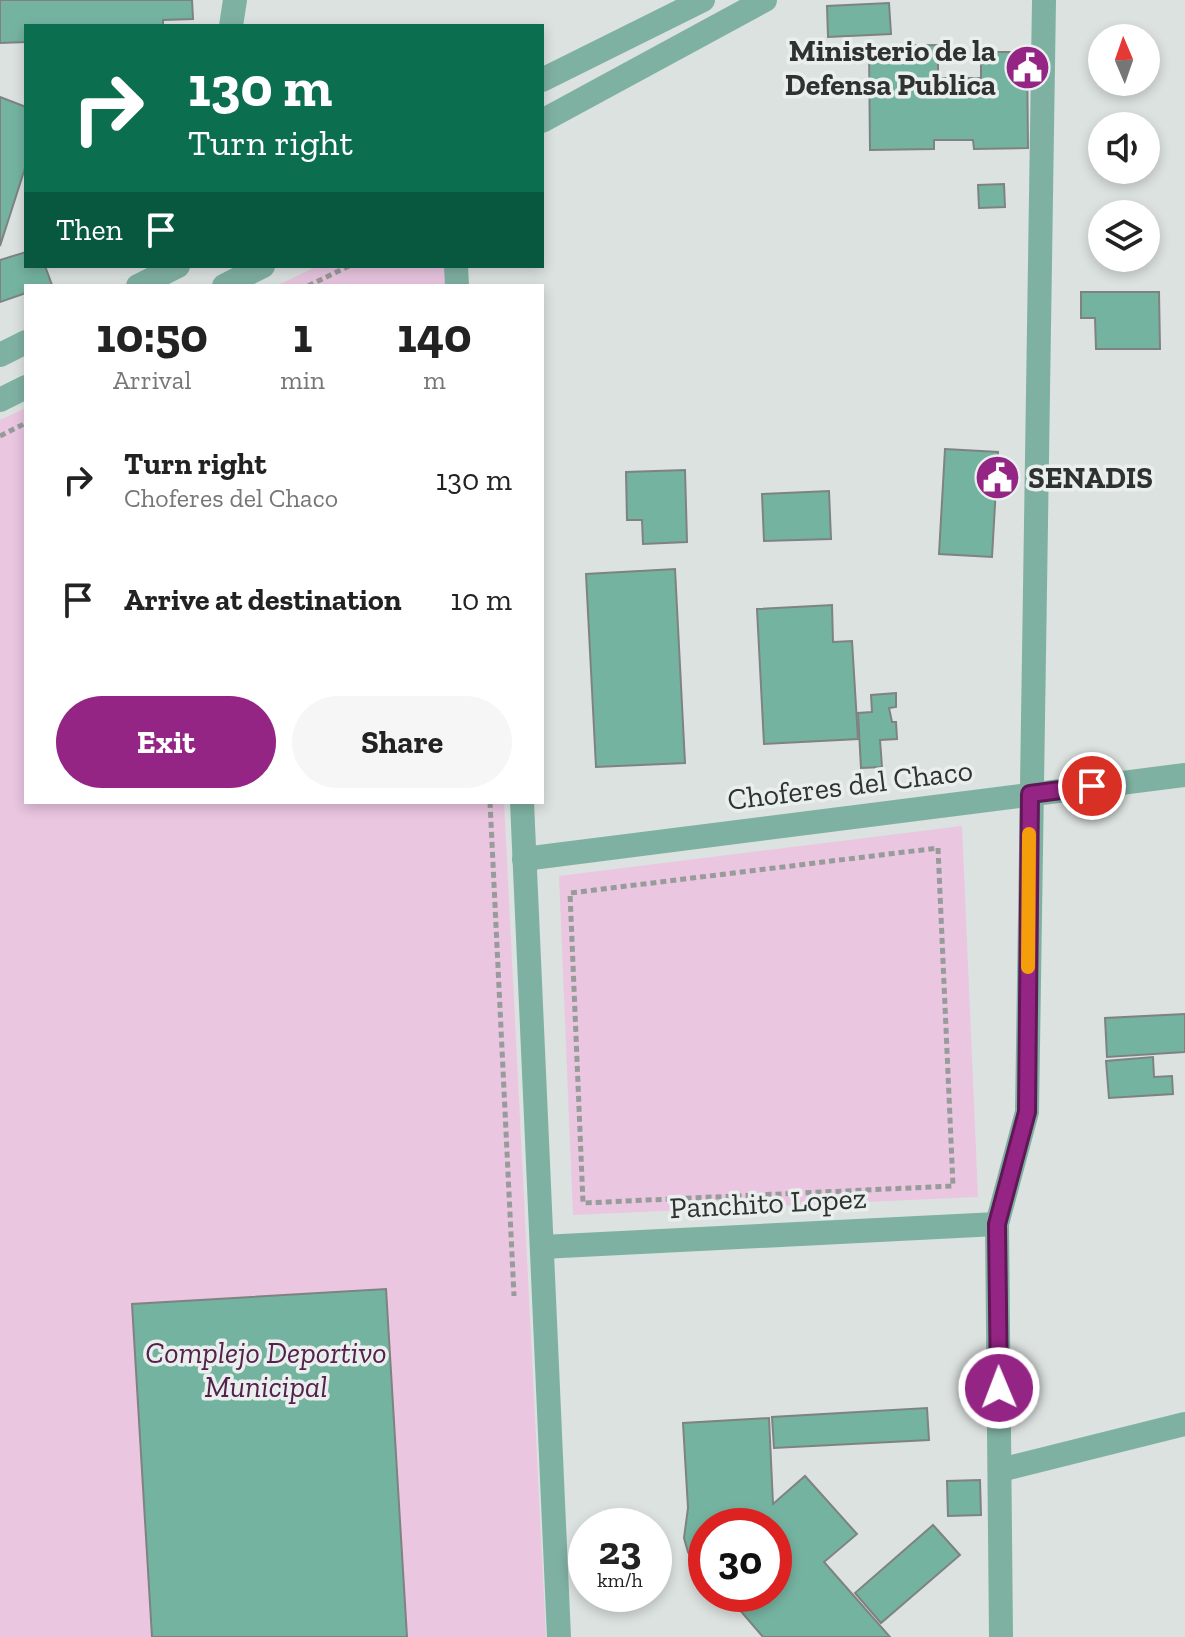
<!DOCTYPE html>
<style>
:root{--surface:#fff;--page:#f6f6f6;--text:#222;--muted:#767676;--accent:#952584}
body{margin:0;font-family:"Zilla Slab",serif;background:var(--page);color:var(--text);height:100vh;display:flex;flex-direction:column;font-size:30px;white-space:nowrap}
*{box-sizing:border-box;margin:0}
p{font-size:26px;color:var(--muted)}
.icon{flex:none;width:44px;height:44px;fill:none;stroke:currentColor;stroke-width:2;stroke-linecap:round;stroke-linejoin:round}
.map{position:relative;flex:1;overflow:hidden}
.sheet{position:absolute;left:24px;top:284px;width:520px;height:520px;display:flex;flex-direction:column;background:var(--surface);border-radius:0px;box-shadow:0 4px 12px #0003}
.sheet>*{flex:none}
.banner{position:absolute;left:24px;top:24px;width:520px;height:244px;border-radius:0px;box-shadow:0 4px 12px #0003;background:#0b6e4f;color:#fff;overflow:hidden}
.needle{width:52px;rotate:358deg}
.buttons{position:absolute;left:1088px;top:24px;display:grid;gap:16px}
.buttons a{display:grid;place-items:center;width:72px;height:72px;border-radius:50%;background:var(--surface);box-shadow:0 4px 12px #0003;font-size:40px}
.speed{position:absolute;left:568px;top:1508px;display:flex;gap:16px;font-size:40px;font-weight:700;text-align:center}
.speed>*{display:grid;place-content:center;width:104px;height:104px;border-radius:50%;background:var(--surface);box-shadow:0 4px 12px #0003;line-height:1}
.speed small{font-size:20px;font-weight:400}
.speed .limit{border:12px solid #d22;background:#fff;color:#111}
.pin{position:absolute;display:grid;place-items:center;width:68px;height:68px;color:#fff;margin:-34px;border:4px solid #fff;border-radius:50%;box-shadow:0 2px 8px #0007}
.me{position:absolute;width:88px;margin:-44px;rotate:359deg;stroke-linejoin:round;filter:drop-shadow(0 0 6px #0008)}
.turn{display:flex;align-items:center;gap:28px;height:168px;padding:0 32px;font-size:36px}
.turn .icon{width:104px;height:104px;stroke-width:2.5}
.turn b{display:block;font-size:56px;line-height:68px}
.then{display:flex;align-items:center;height:76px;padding:0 32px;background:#0003;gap:16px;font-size:30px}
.eta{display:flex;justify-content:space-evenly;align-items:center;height:136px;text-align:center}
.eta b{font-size:48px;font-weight:800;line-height:56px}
.primary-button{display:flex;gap:16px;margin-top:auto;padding:16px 32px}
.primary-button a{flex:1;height:92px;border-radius:48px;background:var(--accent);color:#fff;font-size:32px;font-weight:800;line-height:92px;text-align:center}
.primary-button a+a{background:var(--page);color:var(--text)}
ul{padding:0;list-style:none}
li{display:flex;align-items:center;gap:24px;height:120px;padding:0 32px}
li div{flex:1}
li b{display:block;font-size:30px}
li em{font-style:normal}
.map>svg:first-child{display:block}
</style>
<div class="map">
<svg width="1185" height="1637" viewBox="0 0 1185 1637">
<rect width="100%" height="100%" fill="#dce2e0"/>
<g fill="#eac6e1">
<path d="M318 266H445L447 286H276Z"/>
<path d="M26 408V802H504L546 1637H0V420Z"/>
<path d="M962 826 978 1197 573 1215 559 876Z"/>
</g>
<g fill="#75b3a1" stroke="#7e8381" stroke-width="2">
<path d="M0 0H192L193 19 163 20V26H26V42L0 43Z"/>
<path d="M889 3 891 34 828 37 827 6Z"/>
<path d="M938 45V78H981V52H1027L1028 148 974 149 973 140H934V149L870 150 869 46Z"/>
<path d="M0 97 26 107V165L0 246Z"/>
<path d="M1004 184 1005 207 979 208 978 185Z"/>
<path d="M26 252V266H45L52 285 26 286V293L0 302V260Z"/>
<path d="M1081 292H1159L1160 349H1096L1095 318H1081Z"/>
<path d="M945 449 998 452 992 557 939 554Z"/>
<path d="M685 470 687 542 643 544 642 520H627L626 472Z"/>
<path d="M829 491 831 539 764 541 762 494Z"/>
<path d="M675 569 685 763 596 767 586 574Z"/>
<path d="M832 605 833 642 852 641 858 739 764 744 757 609Z"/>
<path d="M896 693V707L889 708 892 722H896L897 739 880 740 882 767 861 768 858 713 872 712 871 695Z"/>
<path d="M1185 1014V1052L1107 1057 1105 1018Z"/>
<path d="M1153 1057 1154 1077 1172 1076 1173 1094 1109 1098 1106 1061Z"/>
<path d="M386 1289 407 1637H152L132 1304Z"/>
<path d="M927 1408 929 1440 774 1448 772 1417Z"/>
<path d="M769 1418 773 1504 805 1476 857 1534 824 1562 890 1637H763L726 1594H774V1526H706V1573L697 1566 688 1552 684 1538 688 1508 683 1423Z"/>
<path d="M980 1480 981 1515 948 1516 947 1481Z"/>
<path d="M933 1525 960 1555 881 1623 855 1593Z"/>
</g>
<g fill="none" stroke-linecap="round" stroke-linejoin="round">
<g stroke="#979c9a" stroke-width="5" stroke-dasharray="6 4" stroke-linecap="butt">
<path d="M308 286 349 266"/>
<path d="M0 436 26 423"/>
<path d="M490 802 514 1296"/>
<path d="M938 848 953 1186 583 1203 570 893Z"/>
</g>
<g stroke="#7fb1a2" stroke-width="24">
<path d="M231 26 235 0"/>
<path d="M542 80 703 0"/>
<path d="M542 121 765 0"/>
<path d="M456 266 457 286"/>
<path d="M138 286 178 266"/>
<path d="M224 286 263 266"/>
<path d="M0 355 26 342"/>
<path d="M0 400 26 387"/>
<path d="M522 802 559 1637"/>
<path d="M524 859 1185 775"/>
<path d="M542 1247 997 1224"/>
<path d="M1000 1470 1185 1424"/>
<path d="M1001 1637 997 1224 1027 1112 1044 0"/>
</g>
</g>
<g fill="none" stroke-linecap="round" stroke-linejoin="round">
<defs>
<path id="route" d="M999 1388 997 1224 1027 1112 1030 794 1092 786"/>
</defs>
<use href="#route" stroke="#611856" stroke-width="20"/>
<use href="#route" stroke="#952584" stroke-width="14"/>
<path stroke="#f59e0b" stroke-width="14" d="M1028 967 1029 834"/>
</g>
<defs>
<symbol id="civic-disc" viewBox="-11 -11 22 22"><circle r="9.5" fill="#952584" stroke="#e9efed"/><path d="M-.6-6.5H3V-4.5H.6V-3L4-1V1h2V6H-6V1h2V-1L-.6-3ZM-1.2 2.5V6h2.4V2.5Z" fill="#fff"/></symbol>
</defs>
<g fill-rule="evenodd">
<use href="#civic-disc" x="1002" y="42" width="51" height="51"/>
<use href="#civic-disc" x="972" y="452" width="51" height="51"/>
</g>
<g text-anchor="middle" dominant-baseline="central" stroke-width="7" stroke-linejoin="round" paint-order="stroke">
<g font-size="30" font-weight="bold" fill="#2f3231" stroke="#e9efed" text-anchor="end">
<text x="996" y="51">Ministerio de la<tspan x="996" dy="34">Defensa Publica</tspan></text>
<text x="1028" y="478" text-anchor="start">SENADIS</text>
</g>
<g font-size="30" fill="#2f3231" stroke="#e9efed">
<text transform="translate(850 785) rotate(-7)">Choferes del Chaco</text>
<text transform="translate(768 1203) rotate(-3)">Panchito Lopez</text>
</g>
<g font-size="30" font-style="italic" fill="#55204c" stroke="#e9efed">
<text x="266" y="1353">Complejo Deportivo<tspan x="266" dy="34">Municipal</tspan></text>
</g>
</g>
</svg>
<div class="buttons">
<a><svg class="needle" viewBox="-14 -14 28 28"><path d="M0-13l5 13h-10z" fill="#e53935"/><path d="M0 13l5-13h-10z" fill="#767676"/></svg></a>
<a><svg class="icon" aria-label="sound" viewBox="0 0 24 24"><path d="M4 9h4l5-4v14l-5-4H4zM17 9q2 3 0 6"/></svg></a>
<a><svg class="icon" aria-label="layers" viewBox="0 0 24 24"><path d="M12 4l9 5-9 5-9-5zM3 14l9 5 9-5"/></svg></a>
</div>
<div class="speed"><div>23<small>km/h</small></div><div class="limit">30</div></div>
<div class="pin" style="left:1092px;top:786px;background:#d93025"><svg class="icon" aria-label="arrive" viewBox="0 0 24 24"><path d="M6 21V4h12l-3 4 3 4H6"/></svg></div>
<svg class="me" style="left:999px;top:1388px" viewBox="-20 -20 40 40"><circle r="17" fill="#952584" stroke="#fff" stroke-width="3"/><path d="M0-11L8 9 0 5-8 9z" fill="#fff"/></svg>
<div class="banner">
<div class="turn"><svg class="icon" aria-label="right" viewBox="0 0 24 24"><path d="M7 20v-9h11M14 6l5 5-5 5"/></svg><div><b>130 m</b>Turn right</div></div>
<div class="then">Then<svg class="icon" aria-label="arrive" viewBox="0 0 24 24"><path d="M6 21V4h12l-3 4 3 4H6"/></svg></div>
</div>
<section class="sheet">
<div class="eta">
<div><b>10:50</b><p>Arrival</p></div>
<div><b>1</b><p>min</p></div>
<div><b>140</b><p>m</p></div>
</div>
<ul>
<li><svg class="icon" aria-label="right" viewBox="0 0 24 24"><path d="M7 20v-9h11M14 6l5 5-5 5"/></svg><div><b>Turn right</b><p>Choferes del Chaco</p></div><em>130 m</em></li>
<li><svg class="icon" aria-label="arrive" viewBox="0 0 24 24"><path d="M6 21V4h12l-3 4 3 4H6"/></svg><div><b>Arrive at destination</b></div><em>10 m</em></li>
</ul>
<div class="primary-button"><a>Exit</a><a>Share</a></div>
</section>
</div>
